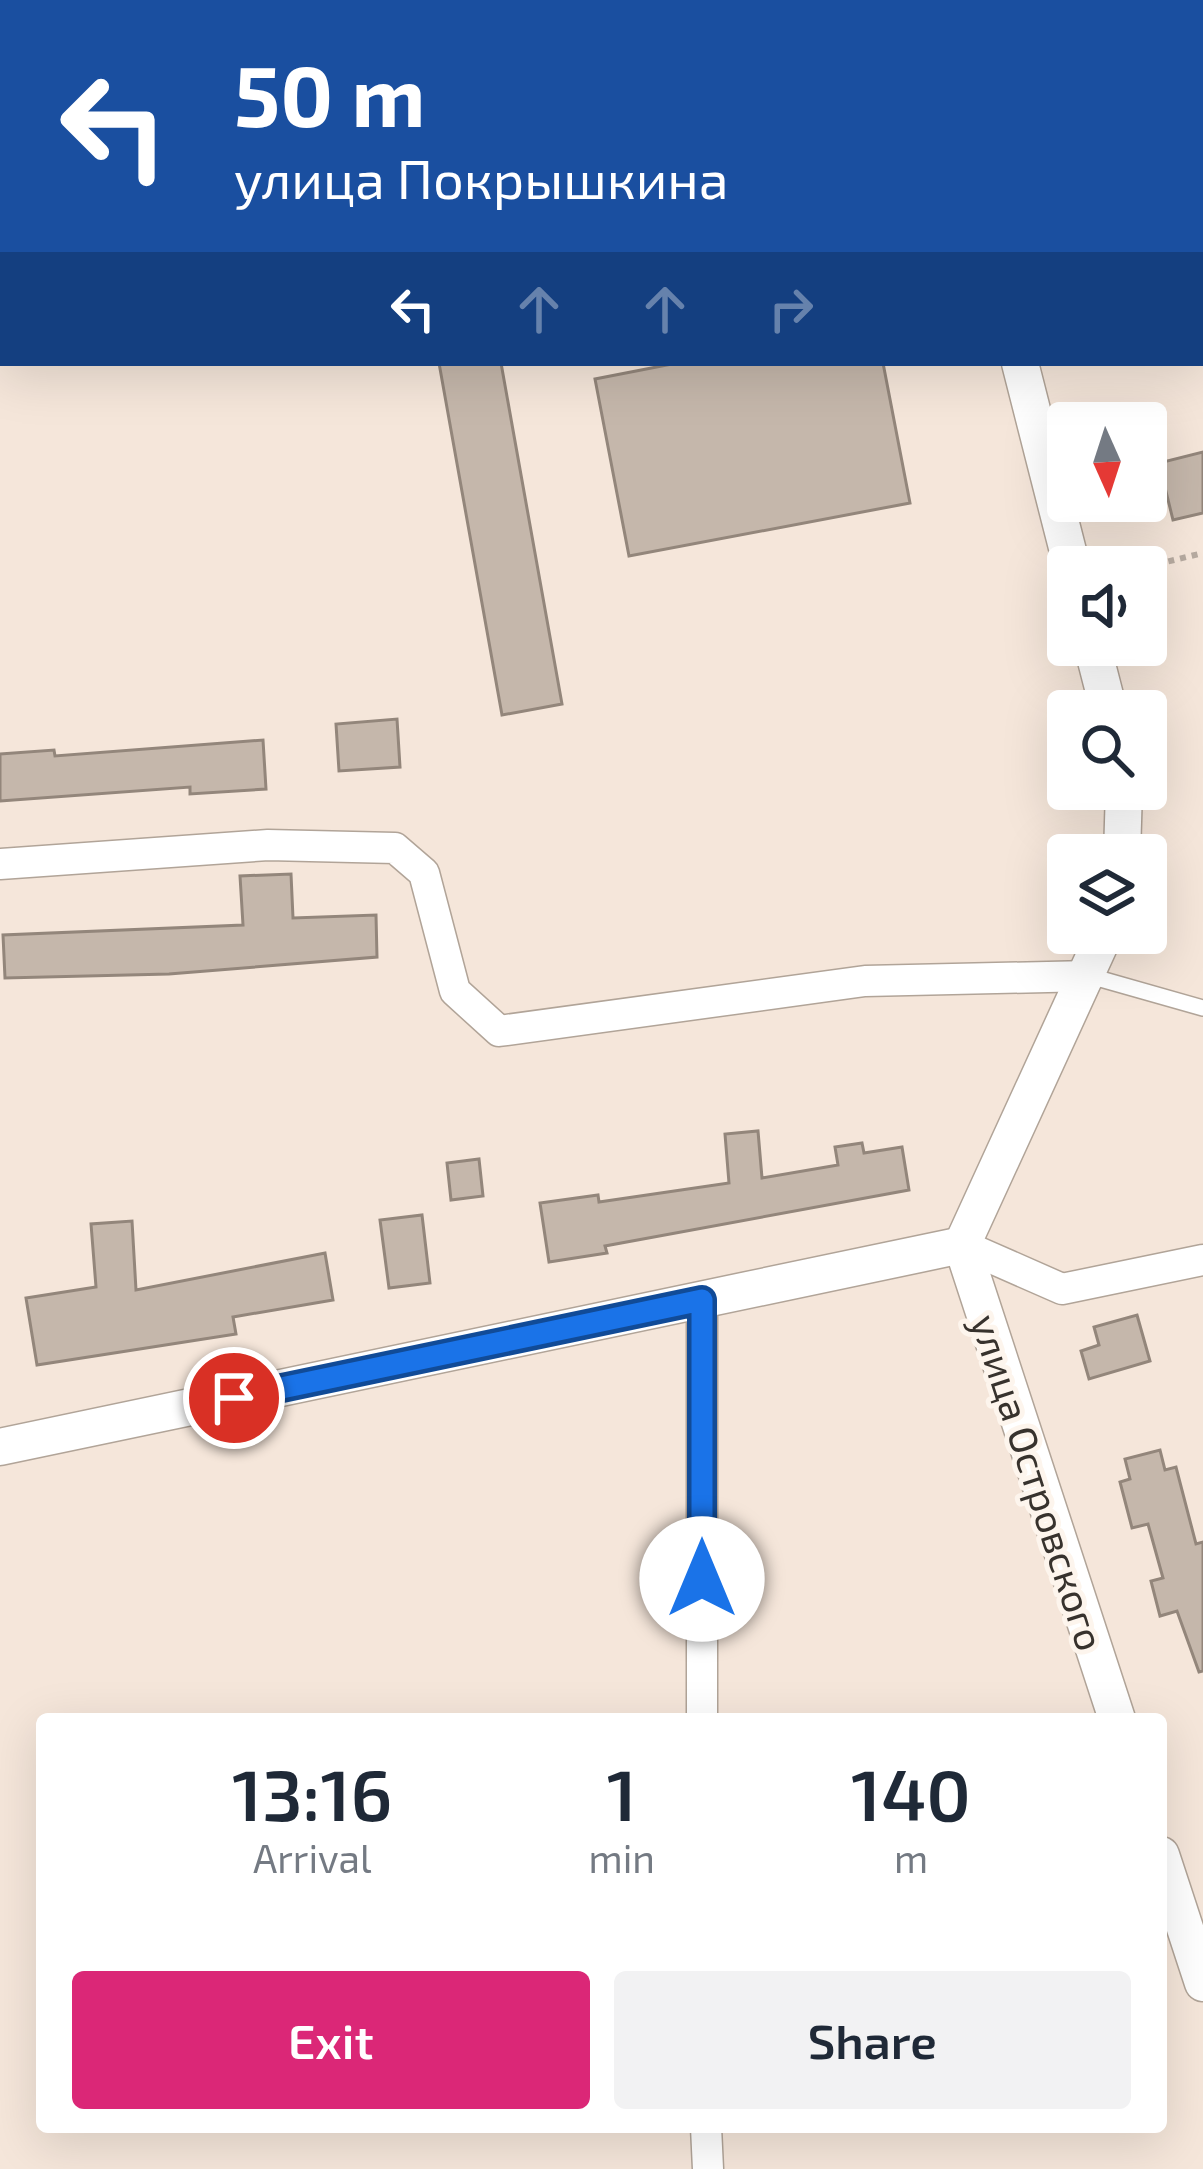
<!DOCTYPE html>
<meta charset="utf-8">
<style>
:root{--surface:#fff;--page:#f2f2f3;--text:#1f2937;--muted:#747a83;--accent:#db2777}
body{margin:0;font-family:"Exo 2",sans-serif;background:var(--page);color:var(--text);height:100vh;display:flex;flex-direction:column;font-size:45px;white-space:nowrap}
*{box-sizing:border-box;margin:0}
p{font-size:39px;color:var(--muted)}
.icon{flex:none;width:66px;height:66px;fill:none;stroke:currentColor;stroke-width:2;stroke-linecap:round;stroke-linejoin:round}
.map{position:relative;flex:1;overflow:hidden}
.sheet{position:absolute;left:36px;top:1713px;width:1131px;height:420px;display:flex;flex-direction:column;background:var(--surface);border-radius:12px;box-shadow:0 12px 48px #0002}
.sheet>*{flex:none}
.hud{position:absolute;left:0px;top:0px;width:1203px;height:366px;box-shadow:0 12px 48px #0002;background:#1a4fa0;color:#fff;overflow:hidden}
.needle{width:78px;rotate:177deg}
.tools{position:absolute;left:1047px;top:402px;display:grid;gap:24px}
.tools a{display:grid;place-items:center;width:120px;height:120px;border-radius:12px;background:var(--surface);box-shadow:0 12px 48px #0002;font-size:60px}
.pin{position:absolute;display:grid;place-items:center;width:102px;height:102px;color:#fff;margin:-51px;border:6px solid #fff;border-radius:50%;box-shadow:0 3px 12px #0007}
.me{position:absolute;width:132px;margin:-66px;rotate:0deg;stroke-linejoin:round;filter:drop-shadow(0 0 9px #0008)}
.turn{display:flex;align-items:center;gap:42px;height:252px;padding:0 36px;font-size:54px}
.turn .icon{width:156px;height:156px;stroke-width:2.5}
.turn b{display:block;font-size:84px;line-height:102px}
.lanes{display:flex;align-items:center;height:114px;padding:0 36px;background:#0003;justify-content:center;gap:60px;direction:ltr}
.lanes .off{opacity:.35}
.eta{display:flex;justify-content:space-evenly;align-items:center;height:204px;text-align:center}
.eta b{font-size:72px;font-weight:600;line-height:84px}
.cta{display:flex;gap:24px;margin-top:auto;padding:24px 36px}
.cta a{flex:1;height:138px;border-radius:12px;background:var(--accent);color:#fff;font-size:48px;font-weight:600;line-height:138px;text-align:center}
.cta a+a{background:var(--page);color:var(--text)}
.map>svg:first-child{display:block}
</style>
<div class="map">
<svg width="1203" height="2169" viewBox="0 0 1203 2169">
<rect width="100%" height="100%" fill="#f5e6da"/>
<g fill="#c5b7ab" stroke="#93867b" stroke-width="3">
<path d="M439 363H501L562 704 502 715Z"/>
<path d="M677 363H883L910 503 629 556 595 379Z"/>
<path d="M1203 452V513L1173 520 1159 463Z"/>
<path d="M397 719 400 767 339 771 336 724Z"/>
<path d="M263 740 266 789 190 794V787L0 801V754L54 750 55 756Z"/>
<path d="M291 874 293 918 376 915 377 957 169 974 5 978 3 935 243 925 240 876Z"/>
<path d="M758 1131 762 1178 838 1165 835 1147 862 1143 864 1153 902 1147 909 1190 605 1246 607 1253 549 1262 540 1203 598 1195 599 1202 729 1183 725 1134Z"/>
<path d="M479 1159 483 1196 451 1200 447 1163Z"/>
<path d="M422 1215 430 1283 389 1288 380 1220Z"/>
<path d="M132 1221 136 1290 325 1253 333 1300 233 1317 236 1334 37 1365 26 1298 96 1287 91 1224Z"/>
<path d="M1137 1315 1150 1361 1089 1379 1081 1351 1099 1345 1094 1327Z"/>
<path d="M1160 1450 1165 1470 1176 1467 1196 1544 1203 1542V1671L1199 1672 1177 1611 1160 1616 1151 1581 1163 1578 1148 1524 1132 1528 1120 1482 1130 1479 1125 1459Z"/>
</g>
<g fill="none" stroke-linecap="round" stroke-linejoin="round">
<defs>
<g id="service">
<path d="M1200 65 1203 64"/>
<path d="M1090 976 1203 1008"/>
</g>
<g id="minor">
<path d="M0 864 268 845 395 848 424 873 455 991 499 1031 865 981 1090 976"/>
<path d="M962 1245 1062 1289 1203 1260"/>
<path d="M702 1300V1719"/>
<path d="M706 2127 708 2169"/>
</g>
<g id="tertiary">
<path d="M927 0 928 3"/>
<path d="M1020 363 1072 567"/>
<path d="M1092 645 1109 711"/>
<path d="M1122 855 1124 789"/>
<path d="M962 1245 1117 1719"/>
<path d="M962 1245 1105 933"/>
<path d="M0 1447 962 1245"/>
<path d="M1161 1855 1203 1983"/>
</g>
</defs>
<use href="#service" stroke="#b1a498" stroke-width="18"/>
<use href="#minor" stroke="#b1a498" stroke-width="33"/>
<use href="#tertiary" stroke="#b1a498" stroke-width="39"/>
<path stroke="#b6aaa0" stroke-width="6" stroke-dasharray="6 6" stroke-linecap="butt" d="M1145 567 1203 553"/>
<use href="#service" stroke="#fff" stroke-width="15"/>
<use href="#minor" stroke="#fff" stroke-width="30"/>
<use href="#tertiary" stroke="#fff" stroke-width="36"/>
</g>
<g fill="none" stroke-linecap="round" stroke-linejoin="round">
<defs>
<path id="route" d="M234 1398 702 1300V1579"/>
</defs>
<use href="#route" stroke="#114b97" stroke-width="30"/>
<use href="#route" stroke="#1a73e8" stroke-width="21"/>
</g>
<g text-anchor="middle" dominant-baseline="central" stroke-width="10" stroke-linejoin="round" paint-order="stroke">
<g font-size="39" fill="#37322d" stroke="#fdf5ed">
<text transform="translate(1039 1482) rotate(72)">улица Островского</text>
</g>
</g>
</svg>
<div class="tools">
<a><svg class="needle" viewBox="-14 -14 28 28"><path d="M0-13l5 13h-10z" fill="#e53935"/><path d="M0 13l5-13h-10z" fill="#747a83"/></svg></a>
<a><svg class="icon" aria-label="sound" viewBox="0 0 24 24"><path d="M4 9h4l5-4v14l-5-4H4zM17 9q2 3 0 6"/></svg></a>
<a><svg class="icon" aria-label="search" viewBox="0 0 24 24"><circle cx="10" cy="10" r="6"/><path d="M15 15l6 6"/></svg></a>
<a><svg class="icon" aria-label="layers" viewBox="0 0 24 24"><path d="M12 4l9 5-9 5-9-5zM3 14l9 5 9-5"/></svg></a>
</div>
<div class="pin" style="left:234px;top:1398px;background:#d93025"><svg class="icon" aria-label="arrive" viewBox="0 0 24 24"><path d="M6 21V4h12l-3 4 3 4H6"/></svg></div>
<svg class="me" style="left:702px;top:1579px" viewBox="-20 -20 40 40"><circle r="19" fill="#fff"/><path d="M0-13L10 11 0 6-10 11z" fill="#1a73e8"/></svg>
<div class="hud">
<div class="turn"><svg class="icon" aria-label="left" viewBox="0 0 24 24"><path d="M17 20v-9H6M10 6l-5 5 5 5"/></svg><div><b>50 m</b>улица Покрышкина</div></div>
<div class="lanes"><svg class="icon" aria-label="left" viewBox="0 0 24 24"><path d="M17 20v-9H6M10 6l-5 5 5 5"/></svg><svg class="icon off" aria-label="ahead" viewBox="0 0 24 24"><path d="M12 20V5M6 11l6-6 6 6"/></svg><svg class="icon off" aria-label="ahead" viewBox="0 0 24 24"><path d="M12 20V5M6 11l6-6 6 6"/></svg><svg class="icon off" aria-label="right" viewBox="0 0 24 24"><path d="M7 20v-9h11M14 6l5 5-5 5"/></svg></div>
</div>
<section class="sheet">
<div class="eta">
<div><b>13:16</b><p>Arrival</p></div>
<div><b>1</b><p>min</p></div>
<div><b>140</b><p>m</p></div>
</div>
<div class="cta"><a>Exit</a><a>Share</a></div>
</section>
</div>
